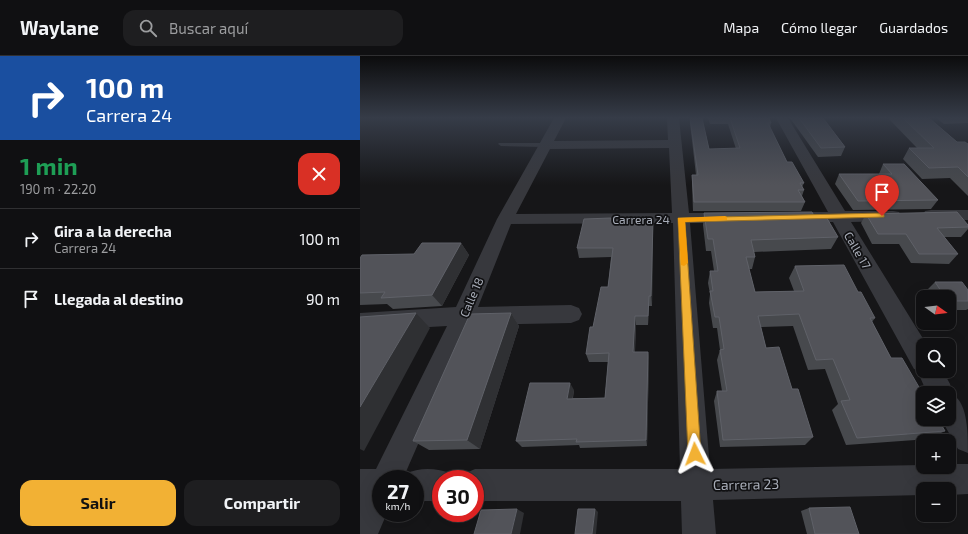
<!DOCTYPE html>
<html lang="es">
<meta charset="utf-8">
<style>
:root{--surface:#101012;--page:#1e1e20;--text:#f1f3f6;--muted:#9c9d9f;--line:#303032;--accent:#f2b134}
body{margin:0;font-family:"Exo 2",sans-serif;background:var(--page);color:var(--text);height:100vh;display:flex;flex-direction:column;font-size:15px;white-space:nowrap}
*{box-sizing:border-box;margin:0}
p{font-size:13px;color:var(--muted)}
.icon{flex:none;width:22px;height:22px;fill:none;stroke:currentColor;stroke-width:2;stroke-linecap:round;stroke-linejoin:round}
.map{position:relative;flex:1;overflow:hidden}
.details{display:flex;flex-direction:column;background:var(--surface);width:360px}
.details>*{flex:none}
.banner{background:#1a4fa0;color:#fff;overflow:hidden}
.needle{width:26px;rotate:104deg}
.buttons{position:absolute;left:556px;top:234px;display:grid;gap:8px}
.buttons a{display:grid;place-items:center;width:40px;height:40px;border-radius:8px;background:var(--surface);box-shadow:0 4px 16px #0002,0 0 0 1px var(--line);font-size:20px}
.speed{position:absolute;left:12px;top:414px;display:flex;gap:8px;font-size:20px;font-weight:700;text-align:center}
.speed>*{display:grid;place-content:center;width:52px;height:52px;border-radius:50%;background:var(--surface);box-shadow:0 4px 16px #0002,0 0 0 1px var(--line);line-height:1}
.speed small{font-size:10px;font-weight:400}
.speed .limit{border:6px solid #d22;background:#fff;color:#111}
.pin{position:absolute;display:grid;place-items:center;width:34px;height:34px;color:#fff;margin:-41px -17px;border-radius:50% 50% 50% 0;rotate:-45deg;box-shadow:0 0 4px #0007}
.pin .icon{rotate:45deg}
.me{position:absolute;width:44px;margin:-22px;rotate:357deg;stroke-linejoin:round;filter:drop-shadow(0 0 3px #0008)}
.turn{display:flex;align-items:center;gap:14px;height:84px;padding:0 20px;font-size:18px}
.turn .icon{width:52px;height:52px;stroke-width:2.5}
.turn b{display:block;font-size:28px;line-height:34px}
.round{display:grid;place-items:center;flex:none;width:42px;height:42px;border-radius:12px;background:var(--page)}
.summary{display:flex;align-items:center;justify-content:space-between;height:68px;padding:0 20px}
h1{font-size:24px;font-weight:700;line-height:30px;color:#1e9e55}
.button{display:flex;gap:8px;margin-top:auto;padding:8px 20px}
.button a{flex:1;height:46px;border-radius:12px;background:var(--accent);color:#111;font-size:16px;font-weight:700;line-height:46px;text-align:center}
.button a+a{background:var(--page);color:var(--text)}
ul{padding:0;list-style:none}
li{display:flex;align-items:center;gap:12px;height:60px;padding:0 20px;border-top:1px solid var(--line)}
li div{flex:1}
li b{display:block;font-size:15px}
li em{font-style:normal}
header{display:flex;align-items:center;gap:24px;box-sizing:border-box;height:56px;padding:0 20px;background:var(--surface);border-bottom:1px solid var(--line)}
header strong{font-size:19px}
nav{display:flex;gap:22px;margin-inline-start:auto;font-size:14px}
.search{width:280px;height:36px;background:var(--page);display:flex;align-items:center;gap:10px;box-sizing:border-box;padding:0 14px;border-radius:12px;color:var(--muted);font-size:15px}
main{display:flex;flex:1;min-height:0}
.map>svg:first-child{display:block}
</style>
<header>
<strong>Waylane</strong>
<div class="search"><svg class="icon" aria-label="search" viewBox="0 0 24 24"><circle cx="10" cy="10" r="6"/><path d="M15 15l6 6"/></svg>Buscar aquí</div>
<nav><a>Mapa</a><a>Cómo llegar</a><a>Guardados</a></nav>
</header>
<main>
<section class="details">
<div class="banner">
<div class="turn"><svg class="icon" aria-label="right" viewBox="0 0 24 24"><path d="M7 20v-9h11M14 6l5 5-5 5"/></svg><div><b>100 m</b>Carrera 24</div></div>
</div>
<div class="summary"><div><h1>1 min</h1><p>190 m · 22:20</p></div><a class="round" style="background:#d93025;color:#fff"><svg class="icon" aria-label="close" viewBox="0 0 24 24"><path d="M6 6l12 12M18 6L6 18"/></svg></a></div>
<ul>
<li><svg class="icon" aria-label="right" viewBox="0 0 24 24"><path d="M7 20v-9h11M14 6l5 5-5 5"/></svg><div><b>Gira a la derecha</b><p>Carrera 24</p></div><em>100 m</em></li>
<li><svg class="icon" aria-label="arrive" viewBox="0 0 24 24"><path d="M6 21V4h12l-3 4 3 4H6"/></svg><div><b>Llegada al destino</b></div><em>90 m</em></li>
</ul>
<div class="button"><a>Salir</a><a>Compartir</a></div>
</section>
<div class="map">
<svg width="608" height="478" viewBox="0 0 608 478">
<rect width="100%" height="100%" fill="#161618"/>
<g fill="none" stroke-linecap="round" stroke-linejoin="round">
<path fill="#37383d" fill-rule="evenodd" d="M139 87H184L187 89 184 91 141 90 138 88Z"/>
<g fill="#37383d" fill-rule="evenodd">
<path d="M194 62H206L194 85 308 84 307 62H319L329 157H371L377 158 379 162 377 166 371 167H330L350 413 563 409V411H589V408H608V438L589 439V433H563V439L353 444 356 478H322L321 445H115V423H102L104 418 115 413H320L313 167 151 168 118 251 211 249 219 252 222 258 219 264 211 267 110 269 45 418C60 411 77 412 92 418L94 423H81V445H55V423H21V457H27L18 478H0V413H16L87 270 0 275V257L96 251 137 163ZM309 92 312 157 156 158 190 93Z"/>
<path d="M416 62H428L485 155H533L539 156 541 160 539 164 533 165 491 166 567 289H563V315H583L590 328 593 339C608 347 608 379 608 397L598 393 581 363H589V337H567L557 314 554 313 473 166H437L431 165 429 161 431 157 437 156H468Z"/>
<path d="M571 154H608V164H571L565 163 563 159 565 155Z"/>
</g>
</g>
<g fill="#47494d">
<path d="M330 62H342L349 93H376L368 68H350L348 62H409L411 67 410 72 427 106 444 127 442 131 444 134 442 140 445 146 441 155H333L332 128V119H336L330 67Z"/>
<path d="M430 62H463L485 91 481 100 458 101Z"/>
<path d="M528 62H569L597 86 608 88V140L590 122 562 123 543 103 549 92H557Z"/>
<path d="M576 62H608V67L584 68Z"/>
<path d="M523 108 578 144 571 153 493 154 475 128 479 118H519Z"/>
<path d="M344 157 454 160 478 181 471 193 394 196 395 201 392 213H389L395 236 434 235 429 222 435 210 498 236 515 262 512 266 531 302 585 375 569 383 486 389 472 354 478 348 465 313 448 314 433 270 401 271 406 292 432 333 453 381 445 389 360 391 354 345 357 335H362L357 304 360 294 357 272H353L349 247 350 238 348 227 350 215H354L351 195H346L343 169Z"/>
<path d="M506 158 608 169V173L601 181H584L598 198 589 208 551 207 539 188H512L501 167Z"/>
<path d="M251 162 252 165 293 174 292 250H289L288 269H276L275 296H288L289 304 287 390 220 392 219 389 162 391 156 385 214 334 213 342H245L248 306H229L226 298 233 271 248 231 251 201 219 202 217 192Z"/>
<path d="M101 187 109 199 82 250 33 253 27 248 0 249V202L54 198Z"/>
<path d="M575 226 608 234V253L606 254H589V241H570L566 235Z"/>
<path d="M151 257 159 270 120 393 69 394 53 385Z"/>
<path d="M449 452 499 478H447L441 455Z"/>
</g>
<g fill="#2f3033">
<path d="M293 165V174L292 250 291 240Z"/>
<path d="M101 187 109 199 82 250 72 239Z"/>
<path d="M289 240V250L288 269V260Z"/>
<path d="M56 257 70 272 4 395 0 393V351Z"/>
<path d="M151 257 159 270 120 393 107 384Z"/>
<path d="M275 260 276 269 274 304 273 296Z"/>
<path d="M288 296 289 304 287 390 286 384Z"/>
<path d="M210 327 214 334 211 350 207 343Z"/>
<path d="M157 453 164 457 160 478H151Z"/>
<path d="M235 453 238 456 236 478H232Z"/>
</g>
<g fill="#525359" stroke="#5f6168">
<path d="M330 62H342L349 93 380 92 370 62H409L411 67H408L427 106H432L444 127H440L444 134H438L445 146H334L332 119H338Z"/>
<path d="M439 62H463L485 91 461 92Z"/>
<path d="M543 62H569L597 86H605L608 88V121L598 111 569 112 549 92H574Z"/>
<path d="M523 108H544L578 144 498 145 479 118H532Z"/>
<path d="M452 156 454 160 465 159 478 181 391 184 395 201H386L395 236 444 235 435 210 484 209 498 236H501L515 262H510L531 302H542L563 338V363H578L585 375 497 382 481 345 490 344 473 303 456 304 439 258 398 260 406 292 419 291 432 333H438L453 381 363 384 357 335H367L360 294 364 293 359 261H355L350 235H353L350 215H358L353 183H348L344 157Z"/>
<path d="M597 156 608 169V171L577 172 598 198H559L546 178H518L506 158Z"/>
<path d="M251 162V165H293L291 240H289L288 260H275L273 296H288L286 384 216 386 217 383 156 385 170 327H210L207 343 245 342 249 297 226 298 230 271H233L241 231H248L253 192H217L224 163Z"/>
<path d="M62 187H101L72 239 21 242 25 236 0 237V202L2 199 54 198Z"/>
<path d="M575 226H602L608 234V245H589V241H585Z"/>
<path d="M56 257 0 351V261Z"/>
<path d="M151 257 107 384 53 385 110 258Z"/>
<path d="M490 451 499 478H455L449 452Z"/>
<path d="M157 453 151 478H114L121 454Z"/>
<path d="M218 453H235L232 478H215Z"/>
</g>
<linearGradient id="sky" x2="0" y2="1"><stop stop-color="#0c0c0d"/><stop offset="0.48" stop-color="#363c48"/><stop offset="1" stop-color="#363c48" stop-opacity="0"/></linearGradient>
<rect width="608" height="129" fill="url(#sky)"/>
<path fill="#f2b134" stroke="#9d7322" d="M522 157 524 158V161L325 166 341 398 339 402 335 404 330 402 328 398 318 162Z"/>
<path fill="#f59e0b" d="M365 160 367 161V164L325 166 328 207 324 210 321 209 318 162Z"/>
<g text-anchor="middle" dominant-baseline="central" stroke-width="3.5" stroke-linejoin="round" paint-order="stroke">
<g font-size="12" fill="#a8adb8" stroke="#111113">
<text x="281" y="163">Carrera 24</text>
<text transform="translate(498 194) rotate(60)">Calle 17</text>
<text transform="translate(111 241) rotate(-67)">Calle 18</text>
</g>
<g font-size="14" fill="#a8adb8" stroke="#111113">
<text transform="translate(386 428) rotate(-1)">Carrera 23</text>
</g>
</g>
</svg>
<div class="buttons">
<a><svg class="needle" viewBox="-14 -14 28 28"><path d="M0-13l5 13h-10z" fill="#e53935"/><path d="M0 13l5-13h-10z" fill="#9c9d9f"/></svg></a>
<a><svg class="icon" aria-label="search" viewBox="0 0 24 24"><circle cx="10" cy="10" r="6"/><path d="M15 15l6 6"/></svg></a>
<a><svg class="icon" aria-label="layers" viewBox="0 0 24 24"><path d="M12 4l9 5-9 5-9-5zM3 14l9 5 9-5"/></svg></a>
<a>+</a>
<a>−</a>
</div>
<div class="speed"><div>27<small>km/h</small></div><div class="limit">30</div></div>
<div class="pin" style="left:522px;top:160px;background:#d93025"><svg class="icon" aria-label="arrive" viewBox="0 0 24 24"><path d="M6 21V4h12l-3 4 3 4H6"/></svg></div>
<svg class="me" style="left:335px;top:398px" viewBox="-20 -20 40 40"><path d="M0-17L14 15 0 8-14 15z" fill="#f2b134" stroke="#fff" stroke-width="4"/></svg>
</div>
</main>
